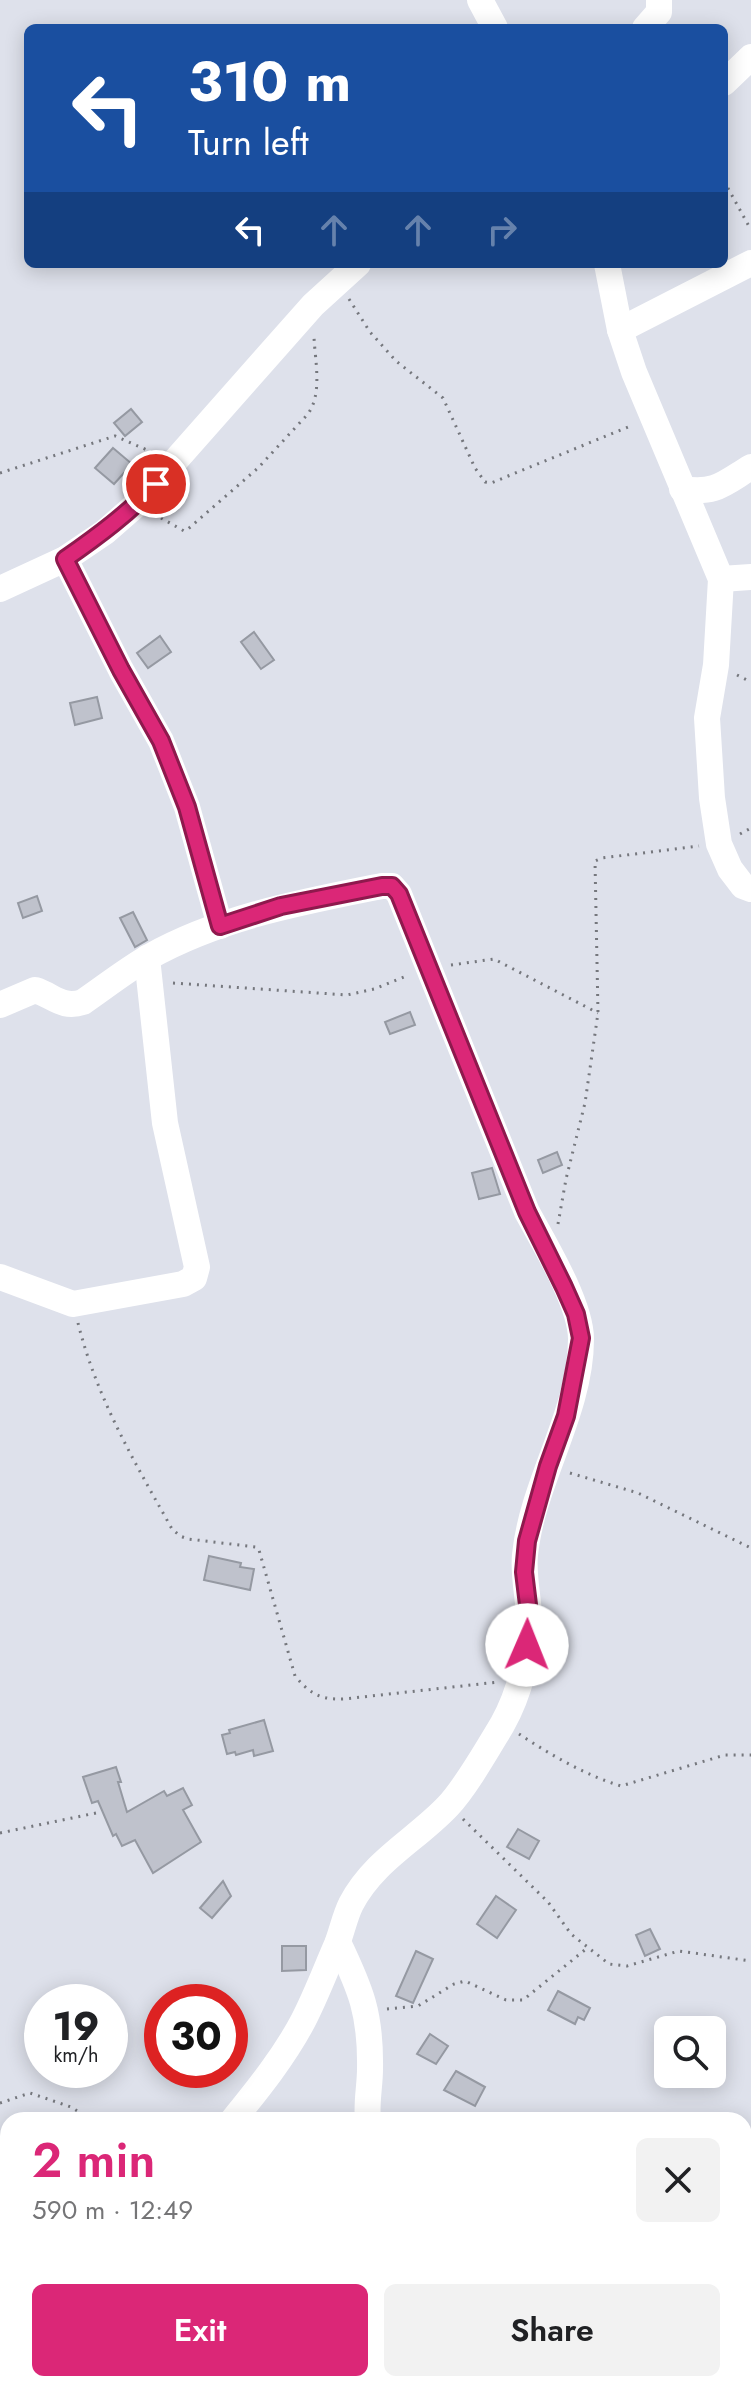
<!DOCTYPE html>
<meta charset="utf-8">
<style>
:root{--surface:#fff;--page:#f2f2f2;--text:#202124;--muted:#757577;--accent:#db2777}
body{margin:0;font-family:Jost,sans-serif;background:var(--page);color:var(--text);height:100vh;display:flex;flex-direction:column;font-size:30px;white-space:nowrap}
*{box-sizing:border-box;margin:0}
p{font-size:26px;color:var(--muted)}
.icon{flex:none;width:44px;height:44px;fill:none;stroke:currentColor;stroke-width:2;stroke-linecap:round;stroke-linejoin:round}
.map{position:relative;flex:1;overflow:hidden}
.drawer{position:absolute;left:0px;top:2112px;width:752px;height:280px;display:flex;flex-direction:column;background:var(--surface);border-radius:24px 24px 0 0;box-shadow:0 4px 20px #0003}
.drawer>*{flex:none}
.guide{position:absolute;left:24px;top:24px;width:704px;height:244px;border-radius:12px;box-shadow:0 4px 20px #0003;background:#1a4fa0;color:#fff;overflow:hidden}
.buttons{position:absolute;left:654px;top:2016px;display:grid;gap:16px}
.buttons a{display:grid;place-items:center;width:72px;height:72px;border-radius:12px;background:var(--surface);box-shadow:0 4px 20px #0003;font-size:40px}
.speed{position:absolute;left:24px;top:1984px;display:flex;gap:16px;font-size:40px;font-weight:700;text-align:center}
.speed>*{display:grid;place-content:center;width:104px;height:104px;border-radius:50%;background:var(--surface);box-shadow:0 4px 20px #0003;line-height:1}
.speed small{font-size:20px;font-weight:400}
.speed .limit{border:12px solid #d22;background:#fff;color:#111}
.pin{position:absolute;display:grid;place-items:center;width:68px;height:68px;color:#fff;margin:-34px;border:4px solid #fff;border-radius:50%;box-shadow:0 2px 8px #0007}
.me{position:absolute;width:88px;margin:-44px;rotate:1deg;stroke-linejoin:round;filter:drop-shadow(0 0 6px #0008)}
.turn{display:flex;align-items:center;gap:28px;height:168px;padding:0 32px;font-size:36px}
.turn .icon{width:104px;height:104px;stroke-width:2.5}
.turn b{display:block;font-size:56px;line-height:68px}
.lanes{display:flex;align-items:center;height:76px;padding:0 32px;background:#0003;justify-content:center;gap:40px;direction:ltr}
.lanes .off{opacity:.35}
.round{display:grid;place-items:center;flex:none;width:84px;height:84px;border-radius:12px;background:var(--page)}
.headline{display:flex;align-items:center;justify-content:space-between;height:136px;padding:0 32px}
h1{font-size:48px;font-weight:600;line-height:60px;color:var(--accent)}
.button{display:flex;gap:16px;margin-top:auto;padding:16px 32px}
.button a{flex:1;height:92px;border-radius:12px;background:var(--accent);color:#fff;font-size:32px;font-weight:600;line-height:92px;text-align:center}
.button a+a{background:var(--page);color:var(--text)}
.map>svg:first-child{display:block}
</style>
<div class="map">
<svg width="751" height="2392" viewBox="0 0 751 2392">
<rect width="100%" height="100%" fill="#dee1eb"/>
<g fill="#bfc2cc" stroke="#9599a2" stroke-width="2">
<path d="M131 409 142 422 125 436 114 423Z"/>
<path d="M113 448 132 464 114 484 95 468Z"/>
<path d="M254 632 274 660 261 669 241 642Z"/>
<path d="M160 636 171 652 148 668 137 653Z"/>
<path d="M97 697 102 718 75 725 70 703Z"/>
<path d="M37 896 42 911 23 918 18 903Z"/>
<path d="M133 912 147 940 135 947 120 918Z"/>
<path d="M410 1012 415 1025 390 1034 385 1022Z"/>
<path d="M557 1152 562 1165 543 1173 538 1160Z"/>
<path d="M492 1168 500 1194 479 1199 472 1173Z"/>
<path d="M209 1556 241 1563 240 1567 254 1569 250 1590 204 1580Z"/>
<path d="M264 1720 273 1751 254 1756 253 1750 236 1755 235 1752 227 1754 222 1735 230 1733 229 1730Z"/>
<path d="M116 1767 121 1782H118L127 1812 164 1791 167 1796 183 1788 192 1805 183 1810 201 1842 153 1873 135 1840 122 1846 116 1834 113 1836 98 1801 92 1803 83 1777Z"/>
<path d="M518 1829 539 1841 529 1859 507 1847Z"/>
<path d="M223 1881 231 1896 212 1918 200 1908Z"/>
<path d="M496 1896 516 1910 497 1938 477 1924Z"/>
<path d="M650 1929 660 1949 645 1956 636 1935Z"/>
<path d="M282 1946H306V1970L282 1971Z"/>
<path d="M416 1951 433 1959 413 2003 396 1996Z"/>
<path d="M558 1991 590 2008 584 2020 578 2017 575 2024 548 2010Z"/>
<path d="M430 2034 448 2046 436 2064 417 2054Z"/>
<path d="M456 2071 485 2087 475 2106 444 2090Z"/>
</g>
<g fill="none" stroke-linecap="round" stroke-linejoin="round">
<g stroke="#75777d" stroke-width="3" stroke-dasharray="2 6" stroke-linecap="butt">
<path d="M724 181 751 230"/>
<path d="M349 299 370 332 396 361 443 398 475 468 485 482 491 483 633 425"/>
<path d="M0 473 115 436 154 453"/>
<path d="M154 514 184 531 188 529 258 468 307 415C323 395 315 361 314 337"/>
<path d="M737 675 751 682"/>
<path d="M740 834 751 828"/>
<path d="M451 965 494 959 598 1013"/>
<path d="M173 983 347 995 374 989 409 975"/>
<path d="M558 1224 566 1179 585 1103 598 1013 595 861 602 858 699 846"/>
<path d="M78 1323C97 1399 134 1461 172 1529L180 1536 188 1539 256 1547 259 1550 295 1676C310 1694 321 1700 344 1699L498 1682"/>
<path d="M570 1473 638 1493 751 1548"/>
<path d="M519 1734C551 1755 585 1775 621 1786L725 1755H751"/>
<path d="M463 1819 548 1902 571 1934 609 1964 627 1966 679 1951 751 1961"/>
<path d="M0 1833 96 1813"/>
<path d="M387 2009 418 2006 454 1984 465 1981 506 2000H523L586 1949"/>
<path d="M0 2103 30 2093 71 2107 92 2120"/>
<path d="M445 2384 451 2392"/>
</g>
<g stroke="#fff" stroke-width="26">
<path d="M480 0 495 28"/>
<path d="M645 28 659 12V0"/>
<path d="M724 83 751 57"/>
<path d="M607 264 620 330 634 372 721 579 716 665 707 718 712 798 719 844 730 869 743 886 751 889"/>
<path d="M620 330 751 263"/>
<path d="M682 489C716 494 723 484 751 467"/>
<path d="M65 559 121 670 161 741 187 807 220 926"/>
<path d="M721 579 751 577"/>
<path d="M0 589 65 559 105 532 137 504 313 305 358 264"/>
<path d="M0 1005 35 990C54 996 62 1009 83 1002 105 987 126 970 149 957 220 917 302 902 382 886H392L399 894 527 1212C544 1243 581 1304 581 1339 581 1413 532 1482 525 1555 523 1575 528 1595 529 1615 529 1654 521 1691 502 1725 488 1748 466 1787 448 1806 416 1840 374 1860 351 1904 345 1916 342 1931 337 1944 326 1969 316 1996 303 2021 284 2057 258 2089 233 2120"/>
<path d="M0 1277 73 1304 183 1284 194 1278 197 1267 165 1123 147 958"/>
<path d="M338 1942C361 1990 371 2014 370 2069 370 2086 366 2103 368 2120"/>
<path d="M0 2353 8 2342"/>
<path d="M363 2392 367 2384"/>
</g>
</g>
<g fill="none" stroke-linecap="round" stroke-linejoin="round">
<defs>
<path id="route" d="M156 484C129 513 98 536 65 559L121 670 161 741 187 807 220 926 281 906 382 886H392L399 894 527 1212 564 1287 576 1314 581 1338 566 1416 548 1466 527 1541 524 1572 529 1613 527 1645"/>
</defs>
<use href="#route" stroke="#8e194d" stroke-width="20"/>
<use href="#route" stroke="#db2777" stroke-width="14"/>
</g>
</svg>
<div class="buttons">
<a><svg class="icon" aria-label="search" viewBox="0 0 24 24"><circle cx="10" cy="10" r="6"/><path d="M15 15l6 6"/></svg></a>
</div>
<div class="speed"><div>19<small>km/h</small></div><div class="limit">30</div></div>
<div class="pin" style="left:156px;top:484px;background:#d93025"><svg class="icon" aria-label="arrive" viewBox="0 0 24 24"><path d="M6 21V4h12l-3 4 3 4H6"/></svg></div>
<svg class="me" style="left:527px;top:1645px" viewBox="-20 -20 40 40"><circle r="19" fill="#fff"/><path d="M0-13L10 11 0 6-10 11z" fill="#db2777"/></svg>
<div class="guide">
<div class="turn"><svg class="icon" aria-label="left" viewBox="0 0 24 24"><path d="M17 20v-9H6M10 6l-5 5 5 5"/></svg><div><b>310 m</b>Turn left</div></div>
<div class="lanes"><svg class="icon" aria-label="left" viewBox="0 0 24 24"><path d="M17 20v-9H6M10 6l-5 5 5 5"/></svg><svg class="icon off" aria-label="ahead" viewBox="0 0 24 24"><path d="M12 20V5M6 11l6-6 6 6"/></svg><svg class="icon off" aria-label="ahead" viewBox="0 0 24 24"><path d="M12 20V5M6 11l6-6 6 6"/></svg><svg class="icon off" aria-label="right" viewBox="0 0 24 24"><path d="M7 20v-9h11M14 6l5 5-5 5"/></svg></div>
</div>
<section class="drawer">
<div class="headline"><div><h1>2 min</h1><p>590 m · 12:49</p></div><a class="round"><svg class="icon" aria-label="close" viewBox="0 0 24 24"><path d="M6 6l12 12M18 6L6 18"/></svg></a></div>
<div class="button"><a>Exit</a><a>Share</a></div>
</section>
</div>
